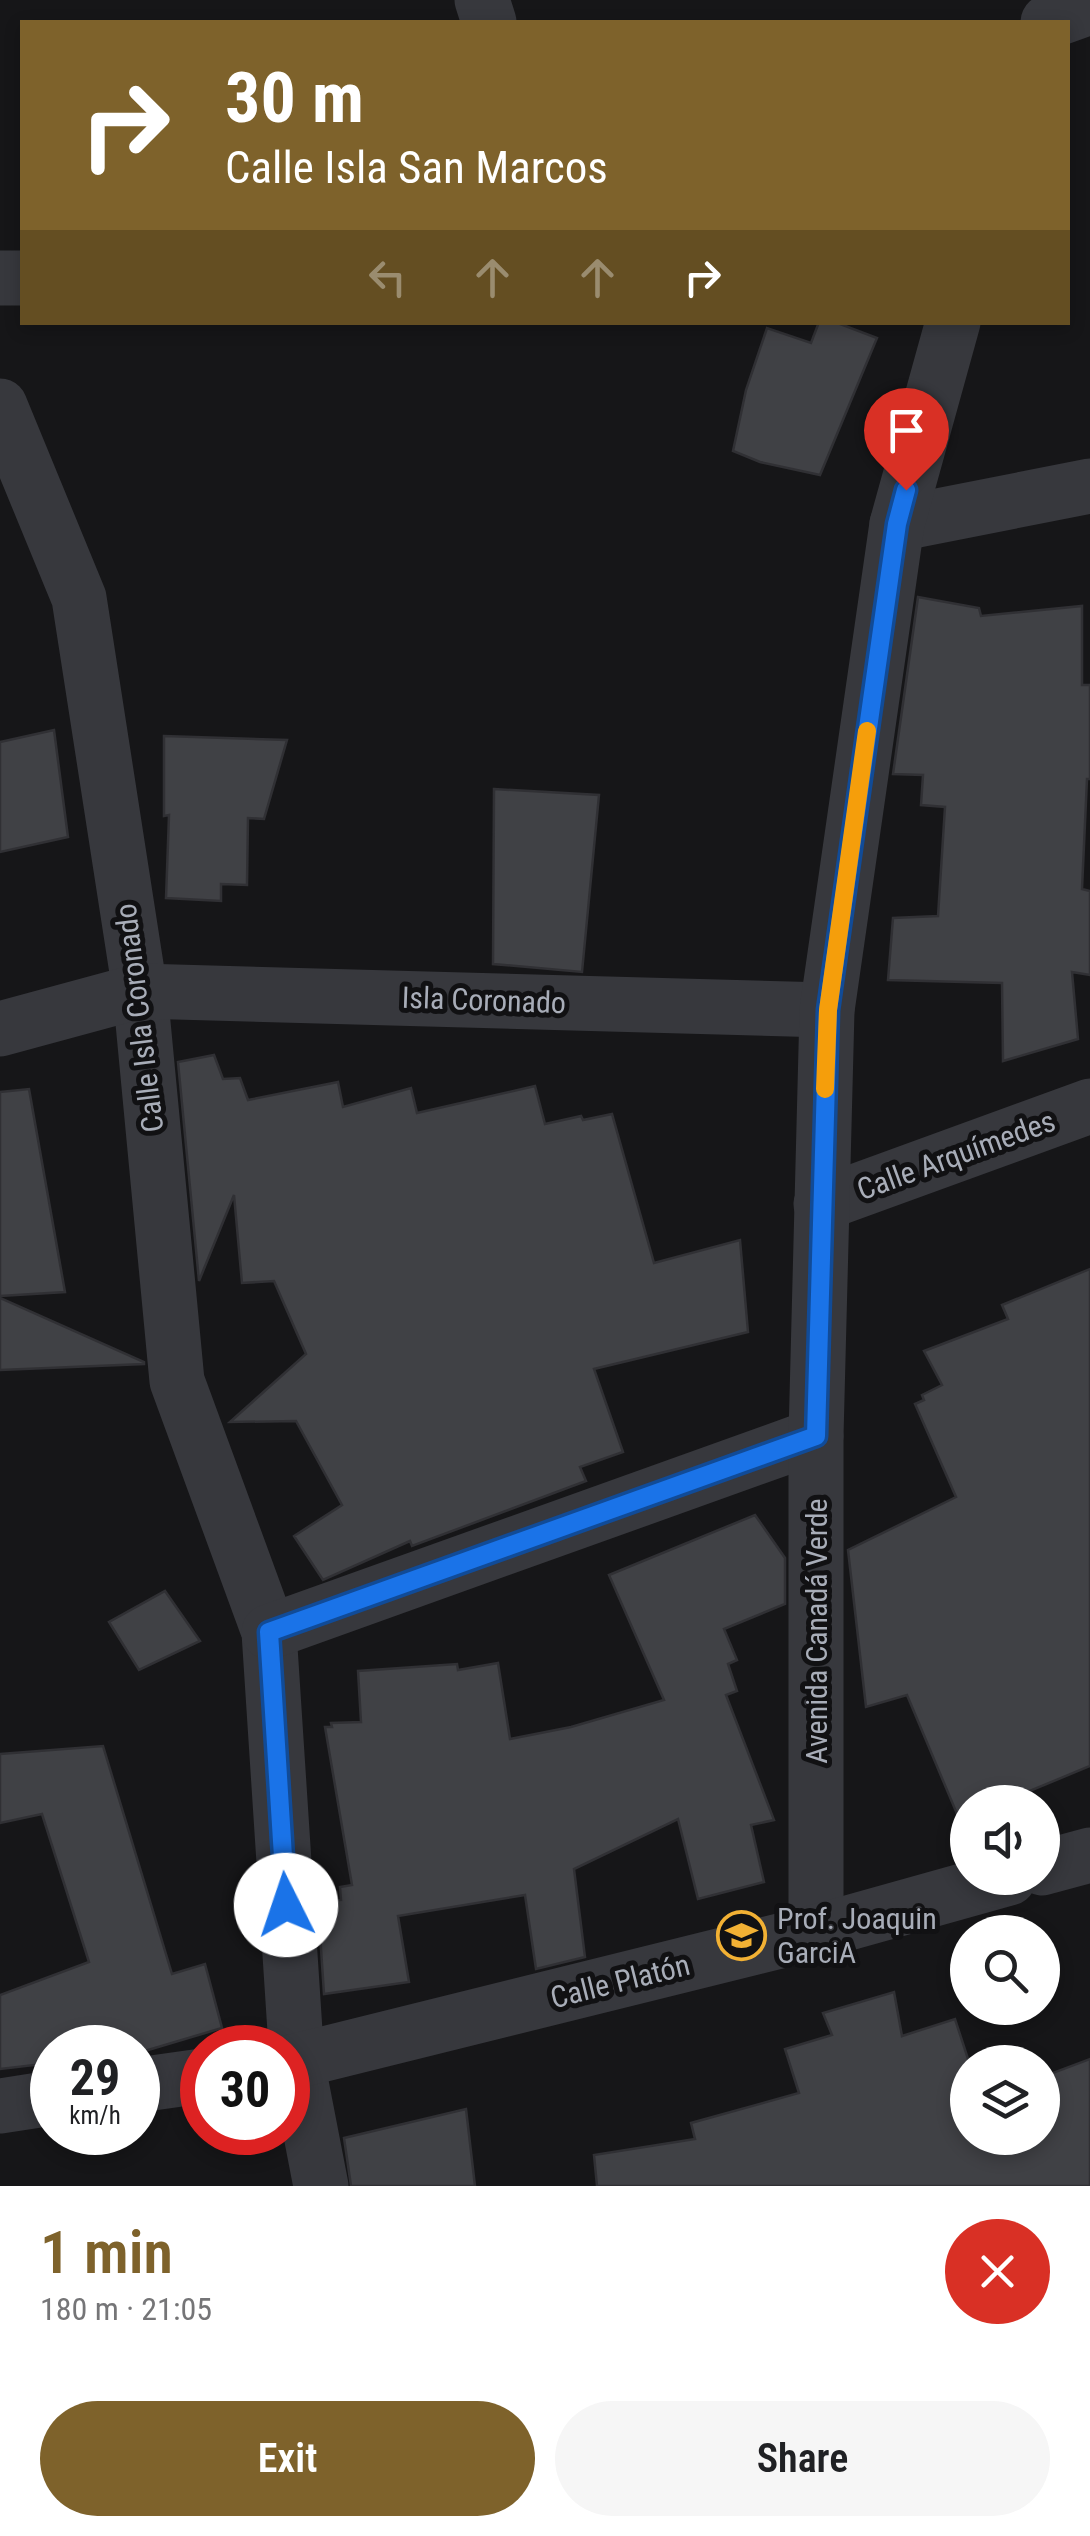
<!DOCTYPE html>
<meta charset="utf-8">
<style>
:root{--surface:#fff;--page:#f6f6f6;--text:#202124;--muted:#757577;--accent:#7e622b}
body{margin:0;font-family:"Roboto Condensed",sans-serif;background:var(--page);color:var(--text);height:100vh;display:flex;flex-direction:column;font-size:38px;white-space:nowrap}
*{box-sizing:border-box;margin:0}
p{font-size:32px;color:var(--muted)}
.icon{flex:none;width:55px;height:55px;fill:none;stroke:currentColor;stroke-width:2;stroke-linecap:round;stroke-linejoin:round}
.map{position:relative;height:2186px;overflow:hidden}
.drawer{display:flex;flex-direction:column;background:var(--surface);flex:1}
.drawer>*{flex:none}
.hud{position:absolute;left:20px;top:20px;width:1050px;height:305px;border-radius:0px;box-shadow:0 5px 15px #0003;background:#7e622b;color:#fff;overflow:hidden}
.tools{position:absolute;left:950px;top:1785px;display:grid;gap:20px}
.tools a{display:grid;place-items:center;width:110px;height:110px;border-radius:50%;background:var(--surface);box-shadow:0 5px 15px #0003;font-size:50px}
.speed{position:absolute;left:30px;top:2025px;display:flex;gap:20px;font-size:50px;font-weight:700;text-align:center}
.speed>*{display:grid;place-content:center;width:130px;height:130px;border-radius:50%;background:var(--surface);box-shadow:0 5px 15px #0003;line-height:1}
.speed small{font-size:25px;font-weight:400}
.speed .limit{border:15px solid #d22;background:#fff;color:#111}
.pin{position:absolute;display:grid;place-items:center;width:85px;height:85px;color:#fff;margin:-102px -42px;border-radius:50% 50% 50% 0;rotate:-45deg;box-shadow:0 0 10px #0007}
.pin .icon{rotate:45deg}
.me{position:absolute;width:110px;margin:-55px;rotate:356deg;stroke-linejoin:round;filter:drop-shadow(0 0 8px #0008)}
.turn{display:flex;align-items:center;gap:35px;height:210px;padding:0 40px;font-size:45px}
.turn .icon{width:130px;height:130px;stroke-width:2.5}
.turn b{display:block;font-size:70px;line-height:85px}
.lanes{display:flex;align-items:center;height:95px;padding:0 40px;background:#0003;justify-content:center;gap:50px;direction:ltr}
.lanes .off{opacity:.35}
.round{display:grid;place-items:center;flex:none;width:105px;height:105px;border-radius:52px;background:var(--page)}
.head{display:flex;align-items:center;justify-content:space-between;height:170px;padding:0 40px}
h1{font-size:60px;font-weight:600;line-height:75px;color:var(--accent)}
.action{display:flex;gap:20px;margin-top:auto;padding:20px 40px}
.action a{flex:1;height:115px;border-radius:60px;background:var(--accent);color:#fff;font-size:40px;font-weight:600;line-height:115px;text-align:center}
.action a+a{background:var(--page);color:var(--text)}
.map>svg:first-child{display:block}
</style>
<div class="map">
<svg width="1090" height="2186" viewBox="0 0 1090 2186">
<rect width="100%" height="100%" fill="#161618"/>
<g fill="#404145" stroke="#303034" stroke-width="2.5">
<path d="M819 322H835L877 338 820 475 760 462 733 451 746 390 767 328 811 343Z"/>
<path d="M918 597 979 608 981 616 1082 606V685H1090V779H1087L1082 889 1090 891V975L1072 972 1078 1039 1003 1061 1002 983 888 980 893 918 938 916 945 807 921 805 923 775 893 774Z"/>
<path d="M54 730 68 837 0 852V742Z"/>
<path d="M164 736 287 740 264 819 248 818 247 885 221 884V901L166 898 169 815 164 816Z"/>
<path d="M494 789 599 795 582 972 493 964Z"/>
<path d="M214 1055 223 1079 240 1078 248 1100 338 1082 343 1107 411 1088 417 1113 535 1086 545 1124 581 1116 583 1120 612 1114 654 1263 740 1240 748 1332 594 1369 623 1452 580 1467 586 1481 412 1546 410 1541 323 1580 294 1536 342 1505 296 1421 230 1422 306 1354 274 1281 242 1283 234 1195 199 1281 178 1062Z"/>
<path d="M29 1089 65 1292 0 1296V1092Z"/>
<path d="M1090 1269V1766L1003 1802H968V1818L960 1821 907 1695 866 1707 848 1550 956 1497 915 1404 924 1400 922 1395 942 1385 924 1351 1008 1319 1002 1305Z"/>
<path d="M0 1298 144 1362V1364L0 1370Z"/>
<path d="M755 1515 785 1558V1604L724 1629 737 1660 728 1664 737 1691 726 1695 774 1820 751 1825 764 1882 698 1899 678 1819 574 1869 585 1957 536 1969 525 1895 398 1916 409 1982 324 1994 318 1903 341 1900 340 1887 352 1885 325 1727H332L331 1723 361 1722 358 1671 457 1664 458 1670 498 1663 510 1739 571 1727 664 1700 609 1575Z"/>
<path d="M165 1591 200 1641 139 1670 109 1622Z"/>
<path d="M103 1746 172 1974 205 1964 222 2028 138 2053V2048H52V2063L0 2069V1995L89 1962 42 1814 0 1823V1754Z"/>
<path d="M894 1992 902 2036 955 2019 969 2062 968 2138H1042V2077L1090 2059V2186H597L594 2155 695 2139 691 2123 799 2093 785 2049 832 2035 823 2013Z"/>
<path d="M466 2109 475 2186H351L344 2138Z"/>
</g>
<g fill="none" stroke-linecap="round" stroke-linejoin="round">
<g stroke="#37383d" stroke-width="55">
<path d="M482 0 489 22"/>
<path d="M1048 22 1090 7"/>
<path d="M0 278H22"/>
<path d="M0 406 79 598 140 991 177 1381 269 1632 297 2062 321 2186"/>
<path d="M897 524 1090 486"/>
<path d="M0 1029 140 991 827 1010"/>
<path d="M821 1204 1090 1106"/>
<path d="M269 1632 816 1436"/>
<path d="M1042 1868 1090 1855"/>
<path d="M816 1932V1436L827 1010 897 524 953 322"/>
<path d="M288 2063 816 1932 1009 1878"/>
<path d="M138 2085 202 2076"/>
<path d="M0 2106 52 2098"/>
</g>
</g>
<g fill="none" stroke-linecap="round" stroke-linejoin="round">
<defs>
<path id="route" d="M286 1905 269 1632 816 1436 828 1010 897 524 906 490"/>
</defs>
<use href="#route" stroke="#114b97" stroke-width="25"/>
<use href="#route" stroke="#1a73e8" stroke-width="18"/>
<path stroke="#f59e0b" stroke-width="18" d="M825 1089 828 1010 867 731"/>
</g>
<defs>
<symbol id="school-ring" viewBox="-11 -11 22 22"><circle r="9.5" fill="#111113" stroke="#f2b134" stroke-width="1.5"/><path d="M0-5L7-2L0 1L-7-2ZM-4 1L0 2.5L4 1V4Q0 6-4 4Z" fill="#f2b134"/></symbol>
</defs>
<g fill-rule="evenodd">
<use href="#school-ring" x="714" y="1908" width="55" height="55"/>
</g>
<g text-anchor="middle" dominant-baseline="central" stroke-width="10" stroke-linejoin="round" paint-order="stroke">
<g font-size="30" fill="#a8adb8" stroke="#111113">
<text transform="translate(484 1000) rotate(2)">Isla Coronado</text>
<text transform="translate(139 1018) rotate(-97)">Calle Isla Coronado</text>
<text transform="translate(956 1155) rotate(-20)">Calle Arquímedes</text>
<text transform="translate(816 1631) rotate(-90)">Avenida Canadá Verde</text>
<text transform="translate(620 1981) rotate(-14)">Calle Platón</text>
</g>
<g font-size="30" fill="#a8adb8" stroke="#111113" text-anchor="start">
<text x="777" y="1918">Prof. Joaquin<tspan x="777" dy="34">GarciA</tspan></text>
</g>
</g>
</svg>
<div class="tools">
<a><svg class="icon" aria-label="sound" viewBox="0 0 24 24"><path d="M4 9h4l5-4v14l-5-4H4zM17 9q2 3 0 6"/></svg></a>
<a><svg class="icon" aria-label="search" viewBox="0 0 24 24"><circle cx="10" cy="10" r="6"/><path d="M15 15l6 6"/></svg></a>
<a><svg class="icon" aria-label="layers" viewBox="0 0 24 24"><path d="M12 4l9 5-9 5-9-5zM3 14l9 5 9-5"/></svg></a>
</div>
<div class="speed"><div>29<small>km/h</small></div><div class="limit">30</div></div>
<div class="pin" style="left:906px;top:490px;background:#d93025"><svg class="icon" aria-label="arrive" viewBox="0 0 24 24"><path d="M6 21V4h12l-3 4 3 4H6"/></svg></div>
<svg class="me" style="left:286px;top:1905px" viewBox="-20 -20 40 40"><circle r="19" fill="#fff"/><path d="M0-13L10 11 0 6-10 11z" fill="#1a73e8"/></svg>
<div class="hud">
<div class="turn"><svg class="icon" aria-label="right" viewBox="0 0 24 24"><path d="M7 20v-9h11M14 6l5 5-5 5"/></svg><div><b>30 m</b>Calle Isla San Marcos</div></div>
<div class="lanes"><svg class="icon off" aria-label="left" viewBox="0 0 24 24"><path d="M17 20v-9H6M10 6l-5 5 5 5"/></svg><svg class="icon off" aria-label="ahead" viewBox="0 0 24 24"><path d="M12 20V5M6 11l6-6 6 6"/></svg><svg class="icon off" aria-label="ahead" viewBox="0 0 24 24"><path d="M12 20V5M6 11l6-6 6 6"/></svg><svg class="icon" aria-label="right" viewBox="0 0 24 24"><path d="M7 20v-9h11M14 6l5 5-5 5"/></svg></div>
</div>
</div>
<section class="drawer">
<div class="head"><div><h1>1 min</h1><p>180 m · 21:05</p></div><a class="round" style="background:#d93025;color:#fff"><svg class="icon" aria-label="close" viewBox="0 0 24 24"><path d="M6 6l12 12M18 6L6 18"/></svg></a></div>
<div class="action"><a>Exit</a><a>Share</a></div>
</section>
